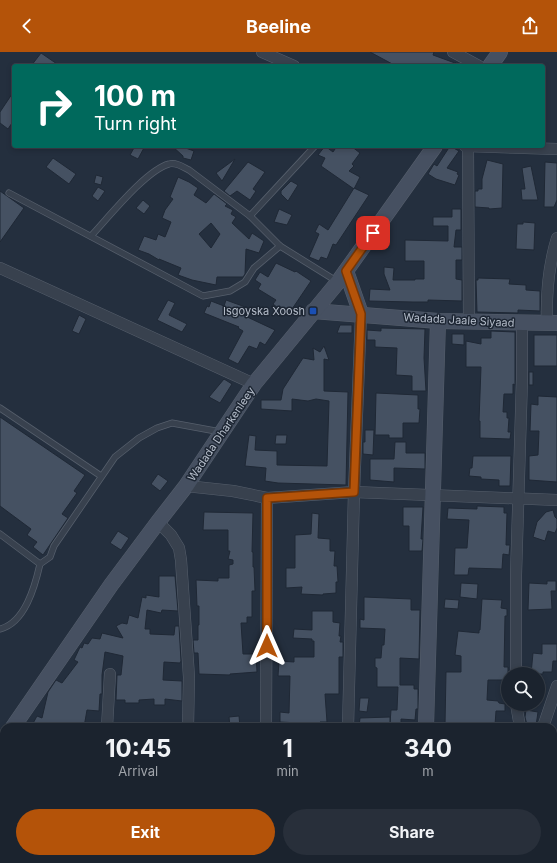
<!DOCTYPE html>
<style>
:root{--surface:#1b232e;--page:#282f3a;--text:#f1f3f6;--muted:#a0a4aa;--line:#39404a;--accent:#b45309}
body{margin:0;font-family:Inter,sans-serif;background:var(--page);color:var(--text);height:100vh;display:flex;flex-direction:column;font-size:15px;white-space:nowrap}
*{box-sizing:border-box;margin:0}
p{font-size:13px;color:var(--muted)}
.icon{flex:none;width:22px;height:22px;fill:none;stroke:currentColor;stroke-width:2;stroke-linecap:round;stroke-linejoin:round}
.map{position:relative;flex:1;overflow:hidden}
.panel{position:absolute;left:0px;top:671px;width:557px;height:140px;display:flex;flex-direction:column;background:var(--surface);border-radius:12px 12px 0 0;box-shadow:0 2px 6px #0003,0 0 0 1px var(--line)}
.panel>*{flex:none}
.banner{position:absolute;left:12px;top:12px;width:533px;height:84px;border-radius:4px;box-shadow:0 2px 6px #0003,0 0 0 1px var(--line);background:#00695c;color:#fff;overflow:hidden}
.controls{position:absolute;left:501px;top:615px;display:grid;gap:8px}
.controls a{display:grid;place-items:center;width:44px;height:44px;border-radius:50%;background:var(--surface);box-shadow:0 2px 6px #0003,0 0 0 1px var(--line);font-size:20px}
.pin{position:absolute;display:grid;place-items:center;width:34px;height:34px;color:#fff;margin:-17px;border-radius:8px;box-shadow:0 2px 6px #0006}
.me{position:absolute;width:44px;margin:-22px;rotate:0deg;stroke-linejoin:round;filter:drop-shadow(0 0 3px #0008)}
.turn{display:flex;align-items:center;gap:14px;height:84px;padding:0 16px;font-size:18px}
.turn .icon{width:52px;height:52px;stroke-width:2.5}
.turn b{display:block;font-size:28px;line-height:34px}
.eta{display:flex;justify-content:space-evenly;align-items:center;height:68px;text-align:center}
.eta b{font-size:24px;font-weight:700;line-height:28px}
.action{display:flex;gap:8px;margin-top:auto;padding:8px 16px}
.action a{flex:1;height:46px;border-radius:24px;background:var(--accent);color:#fff;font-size:16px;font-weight:700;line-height:46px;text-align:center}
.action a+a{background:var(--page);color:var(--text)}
header{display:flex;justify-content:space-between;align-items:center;height:52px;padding:0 16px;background:var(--accent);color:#fff;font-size:18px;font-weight:700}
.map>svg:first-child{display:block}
</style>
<header><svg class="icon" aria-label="back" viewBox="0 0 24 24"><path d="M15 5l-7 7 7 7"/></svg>Beeline<svg class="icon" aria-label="share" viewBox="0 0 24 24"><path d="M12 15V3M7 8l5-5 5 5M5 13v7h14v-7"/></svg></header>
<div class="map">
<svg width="557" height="811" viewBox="0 0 557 811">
<rect width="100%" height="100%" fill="#242f3e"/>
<g fill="#455162" stroke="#1f2835" fill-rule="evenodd">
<path d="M370 0H434L433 3 455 11 456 10 464 14H396Z"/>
<path d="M41 1 60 14H31Z"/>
<path d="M14 39V68L8 77 0 71V60Z"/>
<path d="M135 94H145L138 107 130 103Z"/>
<path d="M172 94H180L194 99 191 108 183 106V104Z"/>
<path d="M325 94 333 100 337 94H351L360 101 352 112 354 114 349 119 360 125 354 137 321 114 325 106 318 103Z"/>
<path d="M450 94 459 99 447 116 458 120 457 122 459 123 455 133 436 127 428 122 434 112 437 114Z"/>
<path d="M53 106 76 122 69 132 46 115Z"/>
<path d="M235 107 222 129 216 121Z"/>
<path d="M487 108 503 112 502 156 489 157V156L475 155V139H478V137H482V127Z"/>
<path d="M248 110 265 120 253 137 256 139 250 148 237 139 230 144 224 139Z"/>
<path d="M545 110 557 111V148L554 155H544Z"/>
<path d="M531 114 538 148H522L521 137H525L522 116Z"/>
<path d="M96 123 103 125 101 133 94 131Z"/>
<path d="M178 125 189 130 198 136 194 143 206 151 214 142 227 152 225 154 233 158 231 162 236 165 232 171 249 187 252 181 264 189 259 201 246 197 245 222 243 225H217L216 233 192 228 178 223 181 216 159 207V208L149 202 138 198 144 184 156 188 158 182 165 185 171 170 162 166 165 158 173 147 170 145ZM211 171 220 182 211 196 199 182Z"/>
<path d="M291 129 298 133 288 149 281 142V139Z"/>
<path d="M98 135 105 139 98 149 92 144Z"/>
<path d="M354 136 369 143 336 193 333 192 327 207 321 205 319 209 309 205 319 182 315 180 319 172 328 178Z"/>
<path d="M0 139 24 156 0 190Z"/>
<path d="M143 148 150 154 144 162 136 156Z"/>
<path d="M279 157 292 163 287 173 274 170Z"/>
<path d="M452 157H461V178H456L454 195H462V208H456V227L462 228V249L428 248V250H413L369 249 370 237 390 238 384 222V215L394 216 393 228H415V227H424V209H405V188L448 189V174H433V165H452Z"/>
<path d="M523 170 535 171 534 198 516 197 517 172H523Z"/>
<path d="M276 211 295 220 296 219 311 229 288 263 285 261 282 265 275 260 278 256 273 252 276 248 258 237 261 232 255 228 260 220 268 225Z"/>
<path d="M478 226 510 227 509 232 526 233V238L540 239V259L518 258V261L477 260 476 228H478Z"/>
<path d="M168 248 175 251 169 263 187 272 182 280 157 268Z"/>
<path d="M226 248 248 256 243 263 275 278 265 293 260 290 257 297 249 294 238 312 228 307 243 279 238 276 239 275 204 261 207 254 209 255 211 249 224 254Z"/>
<path d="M79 263 86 267 79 282 72 279Z"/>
<path d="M340 273H352V281H337Z"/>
<path d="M381 276 425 277 424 306 426 339H412V324L396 323 397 296 375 295V288H367V278L381 279Z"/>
<path d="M491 279 515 280V333L513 332V342H504L503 360H507V366H509L508 380H511L510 387 480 386V369H479L481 315H466V289L481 292V286H491Z"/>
<path d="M452 282H464V293L452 292Z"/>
<rect x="534" y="283" width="23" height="31"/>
<path d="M324 294 329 308 324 307V339L348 340 346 433 278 431 265 429 266 416 245 414 249 383 256 384 255 398 277 399V413L327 414 329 349 316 347 308 349 292 347V359L261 357V348H281L283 337 303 306 314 308 313 296 320 300Z"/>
<rect x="529" y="320" width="4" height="13"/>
<path d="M224 327 232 332 220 351 209 345Z"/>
<path d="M376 341 418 343V357H420L419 371H403V386H389V383H375Z"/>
<path d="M538 344 557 345V430L529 428V404L538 403 539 379H530L531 352 538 353Z"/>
<path d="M0 365 85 423 74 439 77 441 62 462 68 466 43 503 33 495 37 490 27 483 31 477 0 454Z"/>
<path d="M365 378H374L373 403 363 402V390H365Z"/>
<path d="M276 383H287L286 392H275Z"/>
<path d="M395 390H406V401H425V417L394 416V430L370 428V407H394Z"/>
<path d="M473 404H511L510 434H499V428L481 427V425L469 424 470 416H472Z"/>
<path d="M158 422 168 429 160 439 151 432Z"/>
<path d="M477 454 504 455V461H507L506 493H510L509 503 503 502 502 517 469 516 468 523H454L455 496H467L469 468 447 467 448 456 477 457Z"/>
<path d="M403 455H423L421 487H423L422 499H409V474H403Z"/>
<path d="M553 458 555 465 557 467V476L555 481 548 479 545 489 533 485 537 470 546 460Z"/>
<path d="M204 460 253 461 252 500H253V515H254L255 539H252V565H247V571H241L243 602H256L257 620 230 622V623L199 622 198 601H194L193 588H198V573H199V554H197L196 528 218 529V526H229V513L233 512V508L228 507 230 499H228V478H203Z"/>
<path d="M312 461 319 462 318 486 330 487V499H335L334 514H337L338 530H336V541L323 542V543L301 542 302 535 286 536V516H295V483L311 482Z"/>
<path d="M118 479 129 486 121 498 110 491Z"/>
<path d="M159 524H175L178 559 162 558 161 561 147 558 145 577H150V582L174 583 175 574H179L181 609 180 611 164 610 163 628 182 629V649L165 647V653H154V647L139 648V651H125V648H116L117 623H121L123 604 105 600 102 623V642H100L99 659 87 658 84 675H31L37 664 42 666 48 640 56 628 62 631 78 610 74 608 80 595 82 596 84 591 88 592 92 586 100 587 102 581 123 586 116 574 122 571 127 572 129 563 138 566 142 545 146 546V543L159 545Z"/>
<path d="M547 529H556V539H551L552 557 528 558 529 531 547 532Z"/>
<path d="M461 531 478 532 477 547 460 545Z"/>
<path d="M364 545 411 547V558H420L419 607 400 606V633H414V637H418V657H416L415 668 401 667V671H390L391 658H397L398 635H377V616L375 615V606H381L382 593H384L385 577 360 576V567L364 568Z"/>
<path d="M445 547 459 548 458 557 444 556Z"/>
<path d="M482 547 502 548 501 556 507 557V564H505L504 615H508V628H488L487 648 498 649 499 651 505 652V659H496L495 673 476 672 475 675 445 673 446 620H461V604L455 603 458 579 479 581V578H480Z"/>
<path d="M312 559H333V570L340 571 339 584H341L340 590H343V605H339V642H325L327 670H320L319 675H299V671L280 670V660L289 661 290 624H278L279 609 294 610V605H314V589H312V587L293 586 294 577 312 578Z"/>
<path d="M542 592H557V609H553L552 620H543V622H531L533 601 542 602Z"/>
<path d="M360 646H369L367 660 359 659Z"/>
<path d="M526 658 538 660 536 674 527 673 525 665Z"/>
<path d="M239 664 240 675H230L229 665Z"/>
<path d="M390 665V675H359L360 666Z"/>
</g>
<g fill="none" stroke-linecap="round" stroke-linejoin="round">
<defs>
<g id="lane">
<path d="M9 141 203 244 230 239 245 230 254 216 280 194"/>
<path d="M250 164 315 94"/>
<path d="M91 184C108 166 146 118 169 112 176 110 183 115 189 118L250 164 280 194 338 230"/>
<path d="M0 356 101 424"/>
<path d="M0 482 40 512"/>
<path d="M0 577C25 571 35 534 40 512L50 505 54 494 115 405 139 386 157 376 172 371 221 380"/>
</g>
<g id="street">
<path d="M262 0 294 14"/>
<path d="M453 0 479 14"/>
<path d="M465 94 557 97"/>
<path d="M468 95 469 270"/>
<path d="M0 216 254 332"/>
<path d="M547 271C546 241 548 215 557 186"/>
<path d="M186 434 233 439 267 446 354 440 557 448"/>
<path d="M158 470 171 483 179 496 181 508 189 625 188 675"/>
<path d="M516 622V523L522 327V271"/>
<path d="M516 652 520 675"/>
<path d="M107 675 110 622"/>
<path d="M266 675 267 446"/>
<path d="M348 675 354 440 361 262"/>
<path d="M543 675 557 634"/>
<path d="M96 811V807"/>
<path d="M184 811V807"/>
<path d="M263 811V807"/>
<path d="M344 811V807"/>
<path d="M426 811 434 807"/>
<path d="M534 811V807"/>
</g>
<g id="secondary">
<path d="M490 14 500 0"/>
<path d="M346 219 361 262"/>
<path d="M313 259 438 269 557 271"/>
<path d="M13 675 111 533 158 470 186 434 254 332 338 230 435 94"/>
<path d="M426 675 438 269"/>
<path d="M0 693 4 688"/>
<path d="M422 811V807"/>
</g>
</defs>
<use href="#lane" stroke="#565f6c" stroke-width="7"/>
<use href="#street" stroke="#565f6c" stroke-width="12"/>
<use href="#secondary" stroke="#565f6c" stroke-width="16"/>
<use href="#lane" stroke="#38414e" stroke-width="5.5"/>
<use href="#street" stroke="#38414e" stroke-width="11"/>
<use href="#secondary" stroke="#465061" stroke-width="15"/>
</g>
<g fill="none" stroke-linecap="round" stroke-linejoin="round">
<defs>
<path id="route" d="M267 594V446L354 440 361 262 346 219 373 181"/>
</defs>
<use href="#route" stroke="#753606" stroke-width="10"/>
<use href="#route" stroke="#b45309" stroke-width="7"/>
</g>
<rect fill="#1a4fb4" stroke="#1d2633" stroke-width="1.5" x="309" y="255" width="8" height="8" rx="2"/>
<g text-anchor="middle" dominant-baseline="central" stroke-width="3" stroke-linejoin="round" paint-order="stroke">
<g font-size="11" fill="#b4bcc9" stroke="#1d2633" text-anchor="end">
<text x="305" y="259">Isgoyska Xoosh</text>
</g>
<g font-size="11" fill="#b4bcc9" stroke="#1d2633">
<text transform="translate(459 268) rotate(3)">Wadada Jaale Siyaad</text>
<text transform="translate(221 382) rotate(-56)">Wadada Dharkenleey</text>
</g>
</g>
</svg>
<div class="controls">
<a><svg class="icon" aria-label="search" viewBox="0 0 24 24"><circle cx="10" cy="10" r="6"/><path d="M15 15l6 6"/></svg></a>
</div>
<div class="pin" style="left:373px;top:181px;background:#d93025"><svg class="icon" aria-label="arrive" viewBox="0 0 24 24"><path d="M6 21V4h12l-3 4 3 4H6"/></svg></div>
<svg class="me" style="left:267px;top:594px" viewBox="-20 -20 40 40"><path d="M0-17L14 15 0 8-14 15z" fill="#b45309" stroke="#fff" stroke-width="4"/></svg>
<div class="banner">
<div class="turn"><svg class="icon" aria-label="right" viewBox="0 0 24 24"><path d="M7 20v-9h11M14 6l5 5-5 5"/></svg><div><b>100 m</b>Turn right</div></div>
</div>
<section class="panel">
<div class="eta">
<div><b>10:45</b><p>Arrival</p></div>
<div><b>1</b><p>min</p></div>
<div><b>340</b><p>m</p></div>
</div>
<div class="action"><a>Exit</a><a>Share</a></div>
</section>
</div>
